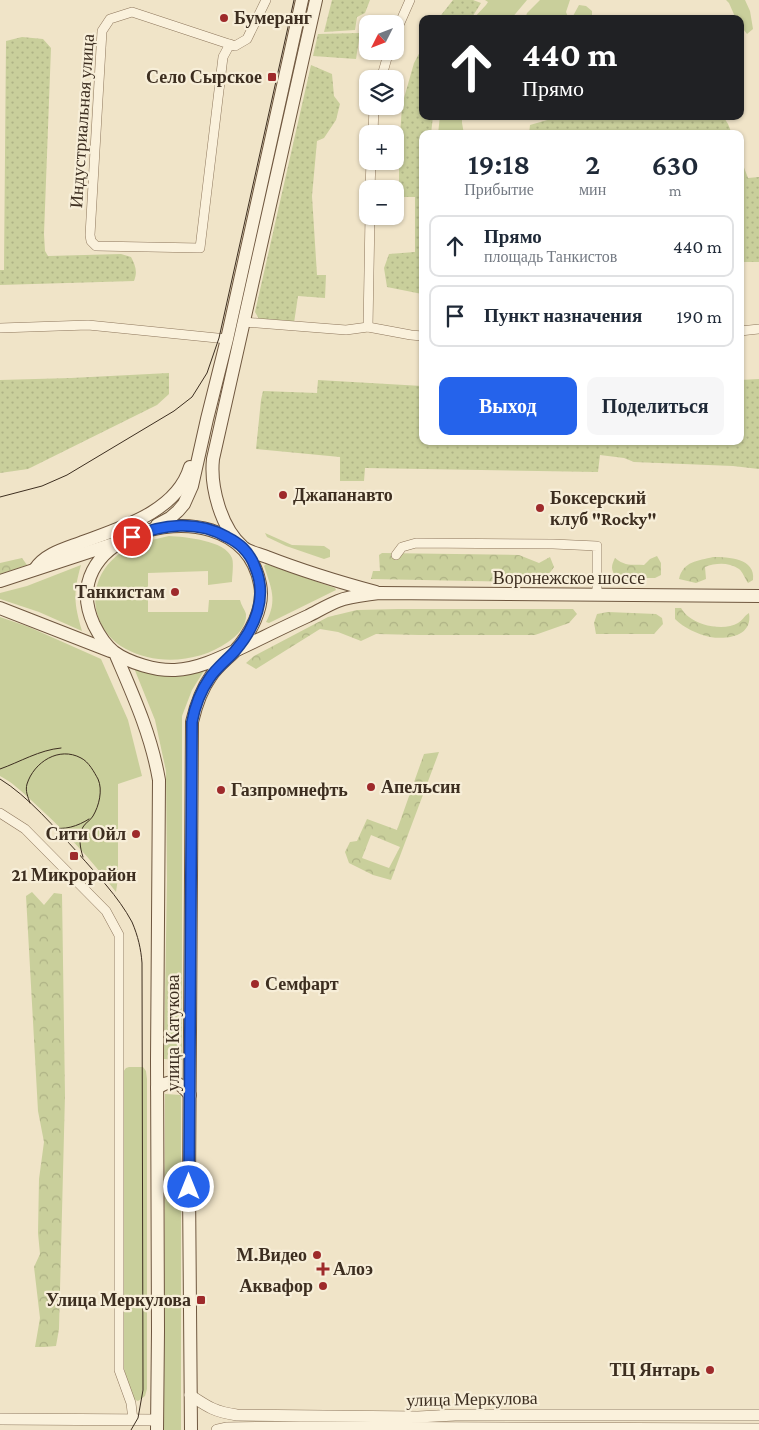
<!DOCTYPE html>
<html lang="ru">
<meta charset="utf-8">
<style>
:root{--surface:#fff;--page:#f6f6f7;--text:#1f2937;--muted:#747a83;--line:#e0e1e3;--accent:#2563eb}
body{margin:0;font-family:"Crimson Pro",serif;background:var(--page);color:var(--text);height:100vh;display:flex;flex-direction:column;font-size:19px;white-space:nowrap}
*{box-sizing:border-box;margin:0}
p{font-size:16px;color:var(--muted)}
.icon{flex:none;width:28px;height:28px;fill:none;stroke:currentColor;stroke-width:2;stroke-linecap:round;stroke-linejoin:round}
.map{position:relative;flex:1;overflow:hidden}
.side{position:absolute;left:419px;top:130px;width:325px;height:315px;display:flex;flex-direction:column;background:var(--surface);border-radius:10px;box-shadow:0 1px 4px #0004}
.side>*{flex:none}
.hud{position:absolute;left:419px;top:15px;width:325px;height:105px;border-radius:10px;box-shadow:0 1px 4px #0004;background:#202124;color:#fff;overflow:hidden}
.needle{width:32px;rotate:228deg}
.fabs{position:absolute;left:359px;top:15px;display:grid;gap:10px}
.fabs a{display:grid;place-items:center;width:45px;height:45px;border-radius:10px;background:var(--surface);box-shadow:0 1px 4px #0004;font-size:25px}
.pin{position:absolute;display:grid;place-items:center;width:42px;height:42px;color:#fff;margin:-21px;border:2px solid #fff;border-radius:50%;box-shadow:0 1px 5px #0007}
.me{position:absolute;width:55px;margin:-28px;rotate:0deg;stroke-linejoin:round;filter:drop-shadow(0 0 4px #0008)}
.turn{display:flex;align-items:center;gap:18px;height:105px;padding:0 20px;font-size:22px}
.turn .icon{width:65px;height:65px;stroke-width:2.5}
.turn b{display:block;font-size:35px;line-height:42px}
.eta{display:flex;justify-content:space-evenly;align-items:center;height:85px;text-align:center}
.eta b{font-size:30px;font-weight:600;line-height:35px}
.action{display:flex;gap:10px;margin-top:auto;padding:10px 20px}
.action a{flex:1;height:58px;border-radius:10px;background:var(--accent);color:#fff;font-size:20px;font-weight:600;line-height:58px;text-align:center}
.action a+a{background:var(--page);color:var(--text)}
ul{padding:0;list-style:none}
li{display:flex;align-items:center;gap:15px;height:62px;margin:0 10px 8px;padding:0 10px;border:2px solid var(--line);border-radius:10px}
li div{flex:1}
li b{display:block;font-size:19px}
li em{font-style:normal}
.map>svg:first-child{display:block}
</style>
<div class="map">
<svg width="759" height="1430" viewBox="0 0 759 1430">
<defs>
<pattern id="forest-crowns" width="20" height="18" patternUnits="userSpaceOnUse" patternTransform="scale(1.25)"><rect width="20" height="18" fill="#c9cf9b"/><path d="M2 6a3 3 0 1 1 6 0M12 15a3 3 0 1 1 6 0" fill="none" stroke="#aeb285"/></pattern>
<pattern id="garden-dots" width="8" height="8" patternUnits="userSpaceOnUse" patternTransform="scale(1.25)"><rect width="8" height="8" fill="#c9cf9b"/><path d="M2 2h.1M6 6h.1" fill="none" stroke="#aeb285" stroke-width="1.8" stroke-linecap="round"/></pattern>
</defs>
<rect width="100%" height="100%" fill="#f0e4c8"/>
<g fill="#c9cf9b">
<path d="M485 0H527L511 19H473L486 5 488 2Z"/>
<path d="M540 0H570L566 12 568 17 573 16 579 5 586 6 592 11V19H525L527 13Z"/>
<path d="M726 0H745L750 11 753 29 747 34 740 25V19H736L729 3Z"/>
<path d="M440 116H462V123L464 134H438Z"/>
<path d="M265 533 292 545 324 546 330 550V557L324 559 286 546 267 537Z"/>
<path d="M169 536C185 537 225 540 232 558 234 563 232 577 232 582L208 585V571L148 573V612H208L209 600H240C241 605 245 610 246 614 247 626 237 636 228 642 200 662 157 666 126 649 89 629 84 580 119 554 132 544 152 540 169 536Z"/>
<path d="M266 564 335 588 336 590 269 623 266 622C278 601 271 587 264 566Z"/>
<path d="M81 565C73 593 74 603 82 631L39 612 0 599V593L27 586Z"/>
<path d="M0 617 29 627 101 659 128 720 142 776 118 784V878L116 892C91 859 62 828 31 800 21 791 12 782 0 776Z"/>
<path d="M132 663 207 666 192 690 182 716V1060L164 1059 167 880 166 771 155 720Z"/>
<path d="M129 1067H143L146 1071 147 1079V1389L145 1396 138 1401 131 1398 123 1364V1072L126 1068Z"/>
<path d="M165 1094 181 1095V1430H164Z"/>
</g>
<g fill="url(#forest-crowns)" fill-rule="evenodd">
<path d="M382 553 519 555 539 563 550 557 554 567 549 574H536L527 582 371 579 373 571H380L379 555Z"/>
<path d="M657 556 661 563V575L655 578H642L628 581 615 576C611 569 611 566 615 558 626 567 632 564 644 565L650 559Z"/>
<path d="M713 557C728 557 756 558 753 580L748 583C745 579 743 572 739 569 728 562 716 563 705 567L706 579 696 583 679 579C683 561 698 561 713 557Z"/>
<path d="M22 558 27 565 0 574V563Z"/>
<path d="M675 608H681C683 611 686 615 689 617 700 626 725 631 738 623 742 621 744 616 749 613 753 636 728 640 710 637 697 634 684 628 675 619Z"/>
<path d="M398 609H573L577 614 569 623 535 635H419L376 634 361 641 338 632 320 629 256 669 246 663 254 656 328 617 357 610Z"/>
<path d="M608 612 656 614 662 618 663 624 654 634H596L594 623 597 614Z"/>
<path d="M439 752 391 880 373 875 349 863 345 852 350 842 357 841 367 819 397 830 424 754ZM371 835 400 847 389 868 362 858Z"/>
<path d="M32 892 44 905 54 893 62 894 65 1095 59 1329 56 1346 44 1347H35L40 1318 34 1267 40 1254 38 1233 39 1179 44 1142 38 1111 26 896Z"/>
</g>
<g fill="url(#garden-dots)">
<path d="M332 0H370L365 13 357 17 355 30 324 32Z"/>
<path d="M453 0H473L481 3 471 19H438Z"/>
<path d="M360 33 356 59 313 56 318 34Z"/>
<path d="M22 37 43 39 51 48 44 234 45 251 48 256 121 254 131 257C135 265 138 271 134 281L0 285V270H4L6 41Z"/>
<path d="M422 48V116H433L431 134H422V294L387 287 384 268 389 254 415 252V197H399V152L402 105 414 63Z"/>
<path d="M311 65 332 74 334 96 340 104 336 120 324 138 317 141 312 196 317 275H326L325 298 298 296 294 323 259 319 255 312Z"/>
<path d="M561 116H723L728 124 732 134H529L530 125Z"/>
<path d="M740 157 748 178 759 177V262H740Z"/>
<path d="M169 373V394L157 405 28 469 0 473V380L71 378Z"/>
<path d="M759 379V469L733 466 634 462 624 458 600 455 598 472 365 468 364 481H340V457L256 449 261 400 263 391 317 393 318 380 422 386V441H740V380Z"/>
</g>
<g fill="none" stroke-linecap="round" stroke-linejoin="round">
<defs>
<g id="minor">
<path d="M395 34 410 0"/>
<path d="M230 44 223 57 200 248 96 246 91 241 90 235 102 31 110 19 132 12 235 46 247 39 266 0"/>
<path d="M381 79 389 51"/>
<path d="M373 134 374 106"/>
<path d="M370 189 371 161"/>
<path d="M243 322 346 330 368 327 411 335 422 336"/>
<path d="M368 327 370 216"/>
<path d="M0 328 88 325 227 339"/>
<path d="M740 331 759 329"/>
<path d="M396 555 402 547 416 543 553 544 597 546V595"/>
<path d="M0 813 25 829 106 911 119 935V1370L131 1403 133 1420"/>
</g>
<g id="tertiary">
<path d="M190 1395C208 1407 215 1412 237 1415L418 1417 455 1415H759"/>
<path d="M0 1419 157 1420"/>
<path d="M217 1430 226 1428 300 1427 759 1429"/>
</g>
<g id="secondary">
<path d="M316 0 213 459C210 487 221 528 243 547 248 552 260 554 267 557 303 571 339 582 376 592"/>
<path d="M157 525 170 518 178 511 184 504 192 486 207 419 227 339 302 0"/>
<path d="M35 569C45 554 64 549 80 543 120 528 177 512 190 467"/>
<path d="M0 581 113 544"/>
<path d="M0 608 110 651"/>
<path d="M115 653C133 695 151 734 159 780L157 1060 158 1331 157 1430"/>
<path d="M157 1088C172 1078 179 1081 190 1095"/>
<path d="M191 1430 189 1187 192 722C196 705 201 690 211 676 217 667 226 660 234 652 250 634 265 608 260 584 249 525 182 516 135 535 96 551 75 584 94 625 99 635 105 645 114 652 129 663 157 671 175 670 199 669 222 657 243 647 264 637 286 626 308 616 318 611 328 605 338 601 350 596 366 595 379 593L759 596"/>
</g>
</defs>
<use href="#minor" stroke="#8d765c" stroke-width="10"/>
<use href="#tertiary" stroke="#8d765c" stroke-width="12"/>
<use href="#secondary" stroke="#6f573f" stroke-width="14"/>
<use href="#minor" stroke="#faf1dc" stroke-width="9"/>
<use href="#tertiary" stroke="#faf1dc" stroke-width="11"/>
<use href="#secondary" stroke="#faf1dc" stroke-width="12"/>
<g stroke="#3d2e20" stroke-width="1">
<path d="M0 497 42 486 67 475 174 411 192 397 207 373 219 338 294 0"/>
<path d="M0 769C20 762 39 750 61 748"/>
<path d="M0 779C28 796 56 829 78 853 97 875 118 896 132 922 138 936 141 949 142 963L143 1390 138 1418 131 1430"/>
<path d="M30 803C28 797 25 791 27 784 34 762 59 746 81 758 89 762 94 772 98 779 103 790 99 806 93 816 91 820 85 823 83 827 78 836 80 848 83 857"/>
<path d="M51 827C64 831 78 826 89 819"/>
</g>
</g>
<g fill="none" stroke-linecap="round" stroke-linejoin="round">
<defs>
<path id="route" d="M132 537C162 524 198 520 227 537 233 540 239 544 243 548 248 553 253 561 255 567 268 597 255 628 235 651 226 661 216 668 209 679 200 692 195 706 192 722L189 1187"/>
</defs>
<use href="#route" stroke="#184099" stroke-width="12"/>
<use href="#route" stroke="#2563eb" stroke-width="9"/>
</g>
<g fill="#9e2a2b" stroke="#f7eed8" stroke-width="2">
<circle cx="224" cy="18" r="5"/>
<rect x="267" y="72" width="10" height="10" rx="2.5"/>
<circle cx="283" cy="495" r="5"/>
<circle cx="540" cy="508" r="5"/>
<circle cx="175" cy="592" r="5"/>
<circle cx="371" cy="787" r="5"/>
<circle cx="221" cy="790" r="5"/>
<circle cx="136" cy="834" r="5"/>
<rect x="69" y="851" width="10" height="10" rx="2.5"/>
<circle cx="255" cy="984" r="5"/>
<circle cx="317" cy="1255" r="5"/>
<path d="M320.5 1261.5h5v5h5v5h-5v5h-5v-5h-5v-5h5z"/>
<circle cx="323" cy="1286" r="5"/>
<rect x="196" y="1295" width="10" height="10" rx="2.5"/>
<circle cx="710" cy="1370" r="5"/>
</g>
<g text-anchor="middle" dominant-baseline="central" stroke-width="4.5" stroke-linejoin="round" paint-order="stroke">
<g font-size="18" font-weight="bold" fill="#3d2e20" stroke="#f7eed8" text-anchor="start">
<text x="234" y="18">Бумеранг</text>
<text x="262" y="77" text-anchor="end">Село Сырское</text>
<text x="293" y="495">Джапанавто</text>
<text x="550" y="498">Боксерский<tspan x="550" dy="21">клуб "Rocky"</tspan></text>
<text x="165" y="592" text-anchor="end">Танкистам</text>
<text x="381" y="787">Апельсин</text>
<text x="231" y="790">Газпромнефть</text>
<text x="126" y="834" text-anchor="end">Сити Ойл</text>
<text x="74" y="875" text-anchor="middle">21 Микрорайон</text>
<text x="265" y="984">Семфарт</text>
<text x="307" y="1255" text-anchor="end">М.Видео</text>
<text x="333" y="1269">Алоэ</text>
<text x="313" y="1286" text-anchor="end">Аквафор</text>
<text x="191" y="1300" text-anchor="end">Улица Меркулова</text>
<text x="700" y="1370" text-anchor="end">ТЦ Янтарь</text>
</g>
<g font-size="18" fill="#3d2e20" stroke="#f7eed8">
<text transform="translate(82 121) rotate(-86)">Индустриальная улица</text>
<text x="569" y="578">Воронежское шоссе</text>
<text transform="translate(173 1033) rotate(-90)">улица Катукова</text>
<text transform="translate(472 1399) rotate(-1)">улица Меркулова</text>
</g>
</g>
</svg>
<div class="fabs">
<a><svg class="needle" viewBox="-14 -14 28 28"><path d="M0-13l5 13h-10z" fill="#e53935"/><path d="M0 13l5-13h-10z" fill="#747a83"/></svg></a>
<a><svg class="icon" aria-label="layers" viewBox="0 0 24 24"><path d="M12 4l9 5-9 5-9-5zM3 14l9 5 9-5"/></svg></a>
<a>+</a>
<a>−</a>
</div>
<div class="pin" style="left:132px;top:537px;background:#d93025"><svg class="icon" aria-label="arrive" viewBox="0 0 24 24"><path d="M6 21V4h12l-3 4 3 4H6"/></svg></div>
<svg class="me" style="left:189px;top:1187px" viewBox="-20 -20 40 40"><circle r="17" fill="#2563eb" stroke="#fff" stroke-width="3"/><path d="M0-11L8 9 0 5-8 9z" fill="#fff"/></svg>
<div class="hud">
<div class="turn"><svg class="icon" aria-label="ahead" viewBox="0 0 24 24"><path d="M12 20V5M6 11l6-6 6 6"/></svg><div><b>440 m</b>Прямо</div></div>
</div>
<section class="side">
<div class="eta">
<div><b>19:18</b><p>Прибытие</p></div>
<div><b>2</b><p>мин</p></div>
<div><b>630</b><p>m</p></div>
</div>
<ul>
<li><svg class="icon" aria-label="ahead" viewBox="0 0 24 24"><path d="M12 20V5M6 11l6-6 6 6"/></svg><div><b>Прямо</b><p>площадь Танкистов</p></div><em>440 m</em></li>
<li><svg class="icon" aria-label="arrive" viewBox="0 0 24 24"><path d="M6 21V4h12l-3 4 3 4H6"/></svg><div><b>Пункт назначения</b></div><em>190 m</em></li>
</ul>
<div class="action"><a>Выход</a><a>Поделиться</a></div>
</section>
</div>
